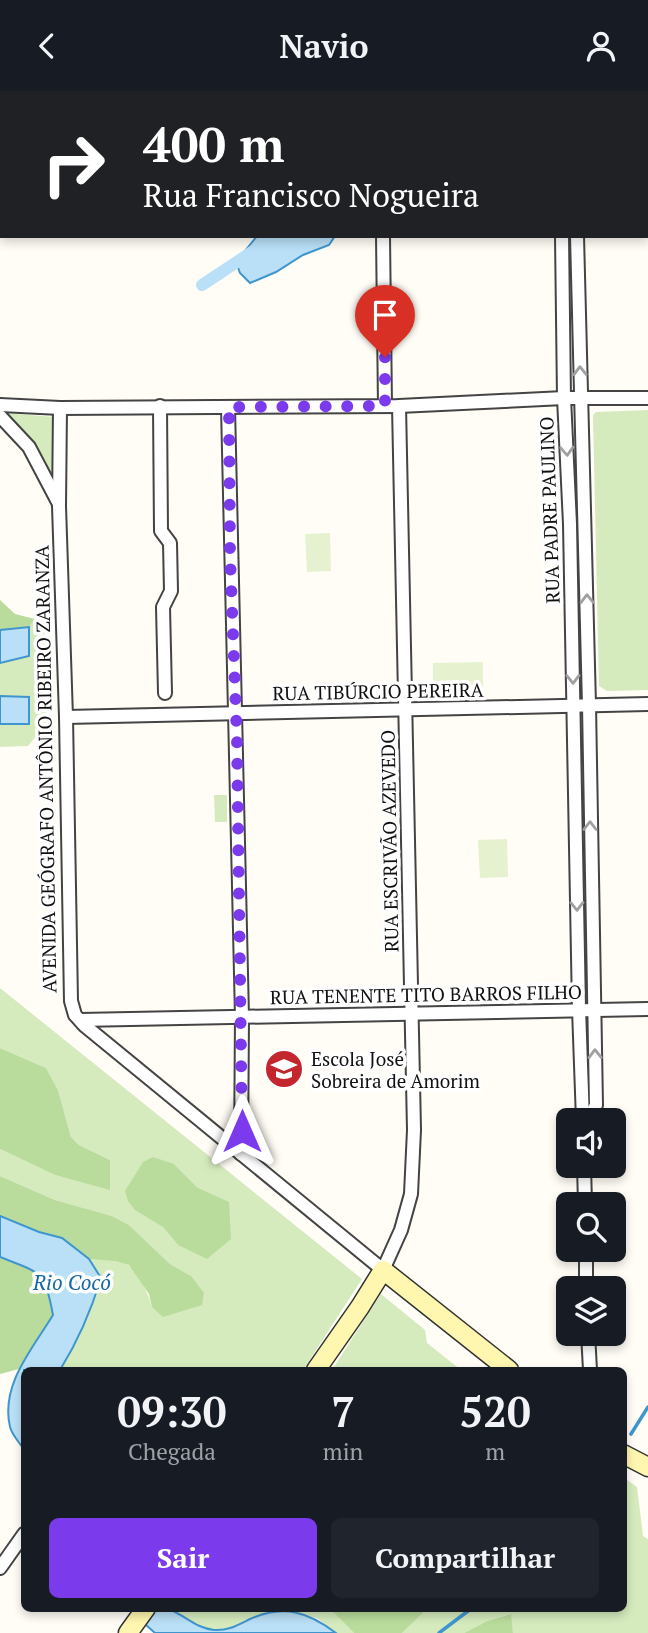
<!DOCTYPE html>
<html lang="pt">
<meta charset="utf-8">
<style>
:root{--surface:#171b24;--page:#20242c;--text:#f1f3f6;--muted:#9ea1a6;--accent:#7c3aed}
body{margin:0;font-family:"PT Serif",serif;background:var(--page);color:var(--text);height:100vh;display:flex;flex-direction:column;font-size:26px;white-space:nowrap}
*{box-sizing:border-box;margin:0}
p{font-size:23px;color:var(--muted)}
.icon{flex:none;width:38px;height:38px;fill:none;stroke:currentColor;stroke-width:2;stroke-linecap:round;stroke-linejoin:round}
.map{position:relative;flex:1;overflow:hidden}
.side{position:absolute;left:21px;top:1276px;width:606px;height:245px;display:flex;flex-direction:column;background:var(--surface);border-radius:10px;box-shadow:0 4px 10px #0003}
.side>*{flex:none}
.banner{position:absolute;left:0px;top:0px;width:649px;height:147px;box-shadow:0 4px 10px #0003;background:#202124;color:#fff;overflow:hidden}
.buttons{position:absolute;left:556px;top:1017px;display:grid;gap:14px}
.buttons a{display:grid;place-items:center;width:70px;height:70px;border-radius:10px;background:var(--surface);box-shadow:0 4px 10px #0003;font-size:35px}
.pin{position:absolute;display:grid;place-items:center;width:60px;height:60px;color:#fff;margin:-72px -30px;border-radius:50% 50% 50% 0;rotate:-45deg;box-shadow:0 0 7px #0007}
.pin .icon{rotate:45deg}
.me{position:absolute;width:77px;margin:-38px;rotate:0deg;stroke-linejoin:round;filter:drop-shadow(0 0 5px #0008)}
.turn{display:flex;align-items:center;gap:24px;height:147px;padding:0 28px;font-size:32px}
.turn .icon{width:91px;height:91px;stroke-width:2.5}
.turn b{display:block;font-size:49px;line-height:60px}
.eta{display:flex;justify-content:space-evenly;align-items:center;height:119px;text-align:center}
.eta b{font-size:42px;font-weight:700;line-height:49px}
.primary-button{display:flex;gap:14px;margin-top:auto;padding:14px 28px}
.primary-button a{flex:1;height:80px;border-radius:10px;background:var(--accent);color:#fff;font-size:28px;font-weight:700;line-height:80px;text-align:center}
.primary-button a+a{background:var(--page);color:var(--text)}
header{display:flex;justify-content:space-between;align-items:center;height:91px;padding:0 28px;background:var(--surface);font-size:32px;font-weight:700}
.map>svg:first-child{display:block}
</style>
<header><svg class="icon" aria-label="back" viewBox="0 0 24 24"><path d="M15 5l-7 7 7 7"/></svg>Navio<svg class="icon" aria-label="person" viewBox="0 0 24 24"><circle cx="12" cy="8" r="4"/><path d="M4 21q1-7 8-7t8 7"/></svg></header>
<div class="map">
<svg width="648" height="1542" viewBox="0 0 648 1542">
<rect width="100%" height="100%" fill="#fffdf5"/>
<g fill="#d5ebbd" fill-rule="evenodd">
<path d="M648 319V599L607 600 599 595 593 324 596 321Z"/>
<path d="M4 322 54 326 56 392C42 364 29 341 4 322Z"/>
<path d="M35 528 45 543 46 633 28 655 0 656V633L29 632V606L0 605V572L29 565V536Z"/>
<path d="M214 704H227V731H215Z"/>
<path d="M0 897 362 1188 303 1279H60C77 1250 91 1220 101 1188L89 1168C101 1169 117 1167 127 1173 138 1180 149 1204 152 1216L191 1185 170 1173 129 1134 112 1125 55 1109 0 1085V1058L55 1084 110 1098V1069L79 1054 71 1046 58 999 46 977 0 957ZM174 1073 198 1097 178 1154 163 1136Z"/>
<path d="M381 1203 425 1239 427 1252 461 1279H332Z"/>
<path d="M623 1386 637 1396 643 1445 648 1448V1542H513L510 1523 487 1530 464 1542H402L428 1517H623Z"/>
<path d="M169 1517H321L334 1522 354 1542H336L317 1527 273 1520 228 1539H216L199 1537Z"/>
</g>
<g fill="#b9dc9c">
<path d="M0 509 15 523 35 528 29 536 0 539Z"/>
<path d="M0 957 46 977 58 999 71 1046 79 1054 110 1069V1099L55 1084 0 1058Z"/>
<path d="M153 1066 174 1073 198 1097 229 1111 231 1148 207 1168 178 1154 163 1136 135 1119 128 1110 125 1100 143 1071Z"/>
<path d="M0 1085 55 1109 112 1125 129 1134 170 1173 191 1185 204 1202 202 1214 163 1226 152 1216 149 1203 129 1174 116 1170 89 1168 62 1147 39 1141 0 1125Z"/>
<path d="M0 1166C43 1183 44 1178 53 1225L19 1278 0 1283Z"/>
<path d="M321 1517H428L402 1542H354L334 1522Z"/>
<path d="M511 1523 513 1542H464L487 1530Z"/>
</g>
<g fill="#e6f2cf">
<path d="M330 442 331 480 307 481 305 443Z"/>
<path d="M483 571V602H433V572Z"/>
<path d="M507 748 508 786 480 787 478 749Z"/>
</g>
<g fill="#b9e0f7" stroke="#3f96cf" stroke-width="2">
<path d="M257 145H335L329 154 303 164 276 181 250 192 240 182 236 171Z"/>
<path d="M29 536V565L0 572V539Z"/>
<path d="M0 605 29 606V633H0Z"/>
<path d="M0 1125 39 1141 62 1147 89 1168 101 1187C91 1220 78 1250 60 1279H24V1359C20 1352 12 1344 10 1336 0 1294 33 1257 53 1224 44 1178 42 1183 0 1166Z"/>
<path d="M127 1517C140 1517 159 1514 171 1519 187 1526 196 1537 214 1539 228 1540 238 1534 250 1528 284 1513 308 1521 336 1542H155Z"/>
</g>
<g fill="none" stroke-linecap="round" stroke-linejoin="round">
<g stroke="#3f96cf" stroke-width="3.5">
<path d="M631 1343 648 1316"/>
<path d="M439 1542 472 1517"/>
</g>
<path stroke="#b9e0f7" stroke-width="12" d="M202 194 276 145"/>
<defs>
<g id="street">
<path d="M557 0V2"/>
<path d="M574 0V2"/>
<path d="M383 145 385 315"/>
<path d="M562 145 564 307 570 433 579 918 583 1029"/>
<path d="M577 145 589 614 596 1014 588 1029"/>
<path d="M0 314 60 317 399 315 564 307H648"/>
<path d="M160 315 161 440 170 452 171 500 163 516 165 602"/>
<path d="M228 316 242 926 241 1063"/>
<path d="M60 317 59 415 66 626 71 910 75 924 84 934 383 1179 401 1139 411 1103 414 1039 399 315"/>
<path d="M0 325 29 356 58 411"/>
<path d="M66 626 648 613"/>
<path d="M80 929 648 918"/>
<path d="M584 1074 585 1113"/>
<path d="M586 1158V1197"/>
<path d="M588 1242 590 1279"/>
<path d="M0 1477 24 1443"/>
</g>
<g id="secondary">
<path d="M316 1279 360 1216 383 1179 509 1279"/>
<path d="M623 1363 648 1376"/>
<path d="M128 1542 146 1517"/>
</g>
<g id="primary">
<path d="M80 2 178 0"/>
<path d="M0 3H2"/>
</g>
</defs>
<use href="#street" stroke="#444" stroke-width="16"/>
<use href="#secondary" stroke="#333" stroke-width="21"/>
<use href="#primary" stroke="#222" stroke-width="23"/>
<use href="#street" stroke="#fff" stroke-width="12"/>
<use href="#secondary" stroke="#fff6b0" stroke-width="18"/>
<use href="#primary" stroke="#f9d66b" stroke-width="19"/>
</g>
<defs><path id="oneway-chevron" d="M-2-3.5L2.5 0L-2 3.5" fill="none" stroke-width="1.6" stroke-linecap="round" stroke-linejoin="round" transform="scale(1.75)"/></defs>
<g stroke="#a0a0a0">
<use href="#oneway-chevron" transform="translate(580 280) rotate(-91)"/>
<use href="#oneway-chevron" transform="translate(567 360) rotate(87)"/>
<use href="#oneway-chevron" transform="translate(587 508) rotate(-91)"/>
<use href="#oneway-chevron" transform="translate(573 588) rotate(89)"/>
<use href="#oneway-chevron" transform="translate(590 735) rotate(-90)"/>
<use href="#oneway-chevron" transform="translate(577 815) rotate(89)"/>
<use href="#oneway-chevron" transform="translate(595 963) rotate(-91)"/>
</g>
<g fill="none" stroke-linecap="round" stroke-linejoin="round">
<path stroke="#7c3aed" stroke-width="12" stroke-dasharray="0 21.6" d="M242 1040 237 649 230 464 229 316 385 315V266"/>
</g>
<defs>
<symbol id="school-disc" viewBox="-11 -11 22 22"><circle r="9.5" fill="#c4262e" stroke="#fff"/><path d="M0-5L7-2L0 1L-7-2ZM-4 1L0 2.5L4 1V4Q0 6-4 4Z" fill="#fff"/></symbol>
</defs>
<g fill-rule="evenodd">
<use href="#school-disc" x="262" y="956" width="44" height="44"/>
</g>
<g text-anchor="middle" dominant-baseline="central" stroke-width="7" stroke-linejoin="round" paint-order="stroke">
<g font-size="19" fill="#111" stroke="#fff">
<text transform="translate(549 419) rotate(-92)">RUA PADRE PAULINO</text>
<text transform="translate(378 600) rotate(-1)">RUA TIBÚRCIO PEREIRA</text>
<text transform="translate(45 678) rotate(-91)">AVENIDA GEÓGRAFO ANTÔNIO RIBEIRO ZARANZA</text>
<text transform="translate(389 750) rotate(-91)">RUA ESCRIVÃO AZEVEDO</text>
<text transform="translate(426 903) rotate(-1)">RUA TENENTE TITO BARROS FILHO</text>
</g>
<g font-size="19" fill="#111" stroke="#fff" text-anchor="start">
<text x="311" y="967">Escola José<tspan x="311" dy="22">Sobreira de Amorim</tspan></text>
</g>
<g font-size="21" font-style="italic" fill="#1768a6" stroke="#fff">
<text x="72" y="1191">Rio Cocó</text>
</g>
</g>
</svg>
<div class="buttons">
<a><svg class="icon" aria-label="sound" viewBox="0 0 24 24"><path d="M4 9h4l5-4v14l-5-4H4zM17 9q2 3 0 6"/></svg></a>
<a><svg class="icon" aria-label="search" viewBox="0 0 24 24"><circle cx="10" cy="10" r="6"/><path d="M15 15l6 6"/></svg></a>
<a><svg class="icon" aria-label="layers" viewBox="0 0 24 24"><path d="M12 4l9 5-9 5-9-5zM3 14l9 5 9-5"/></svg></a>
</div>
<div class="pin" style="left:385px;top:266px;background:#d93025"><svg class="icon" aria-label="arrive" viewBox="0 0 24 24"><path d="M6 21V4h12l-3 4 3 4H6"/></svg></div>
<svg class="me" style="left:242px;top:1040px" viewBox="-20 -20 40 40"><path d="M0-17L14 15 0 8-14 15z" fill="#7c3aed" stroke="#fff" stroke-width="4"/></svg>
<div class="banner">
<div class="turn"><svg class="icon" aria-label="right" viewBox="0 0 24 24"><path d="M7 20v-9h11M14 6l5 5-5 5"/></svg><div><b>400 m</b>Rua Francisco Nogueira</div></div>
</div>
<section class="side">
<div class="eta">
<div><b>09:30</b><p>Chegada</p></div>
<div><b>7</b><p>min</p></div>
<div><b>520</b><p>m</p></div>
</div>
<div class="primary-button"><a>Sair</a><a>Compartilhar</a></div>
</section>
</div>
